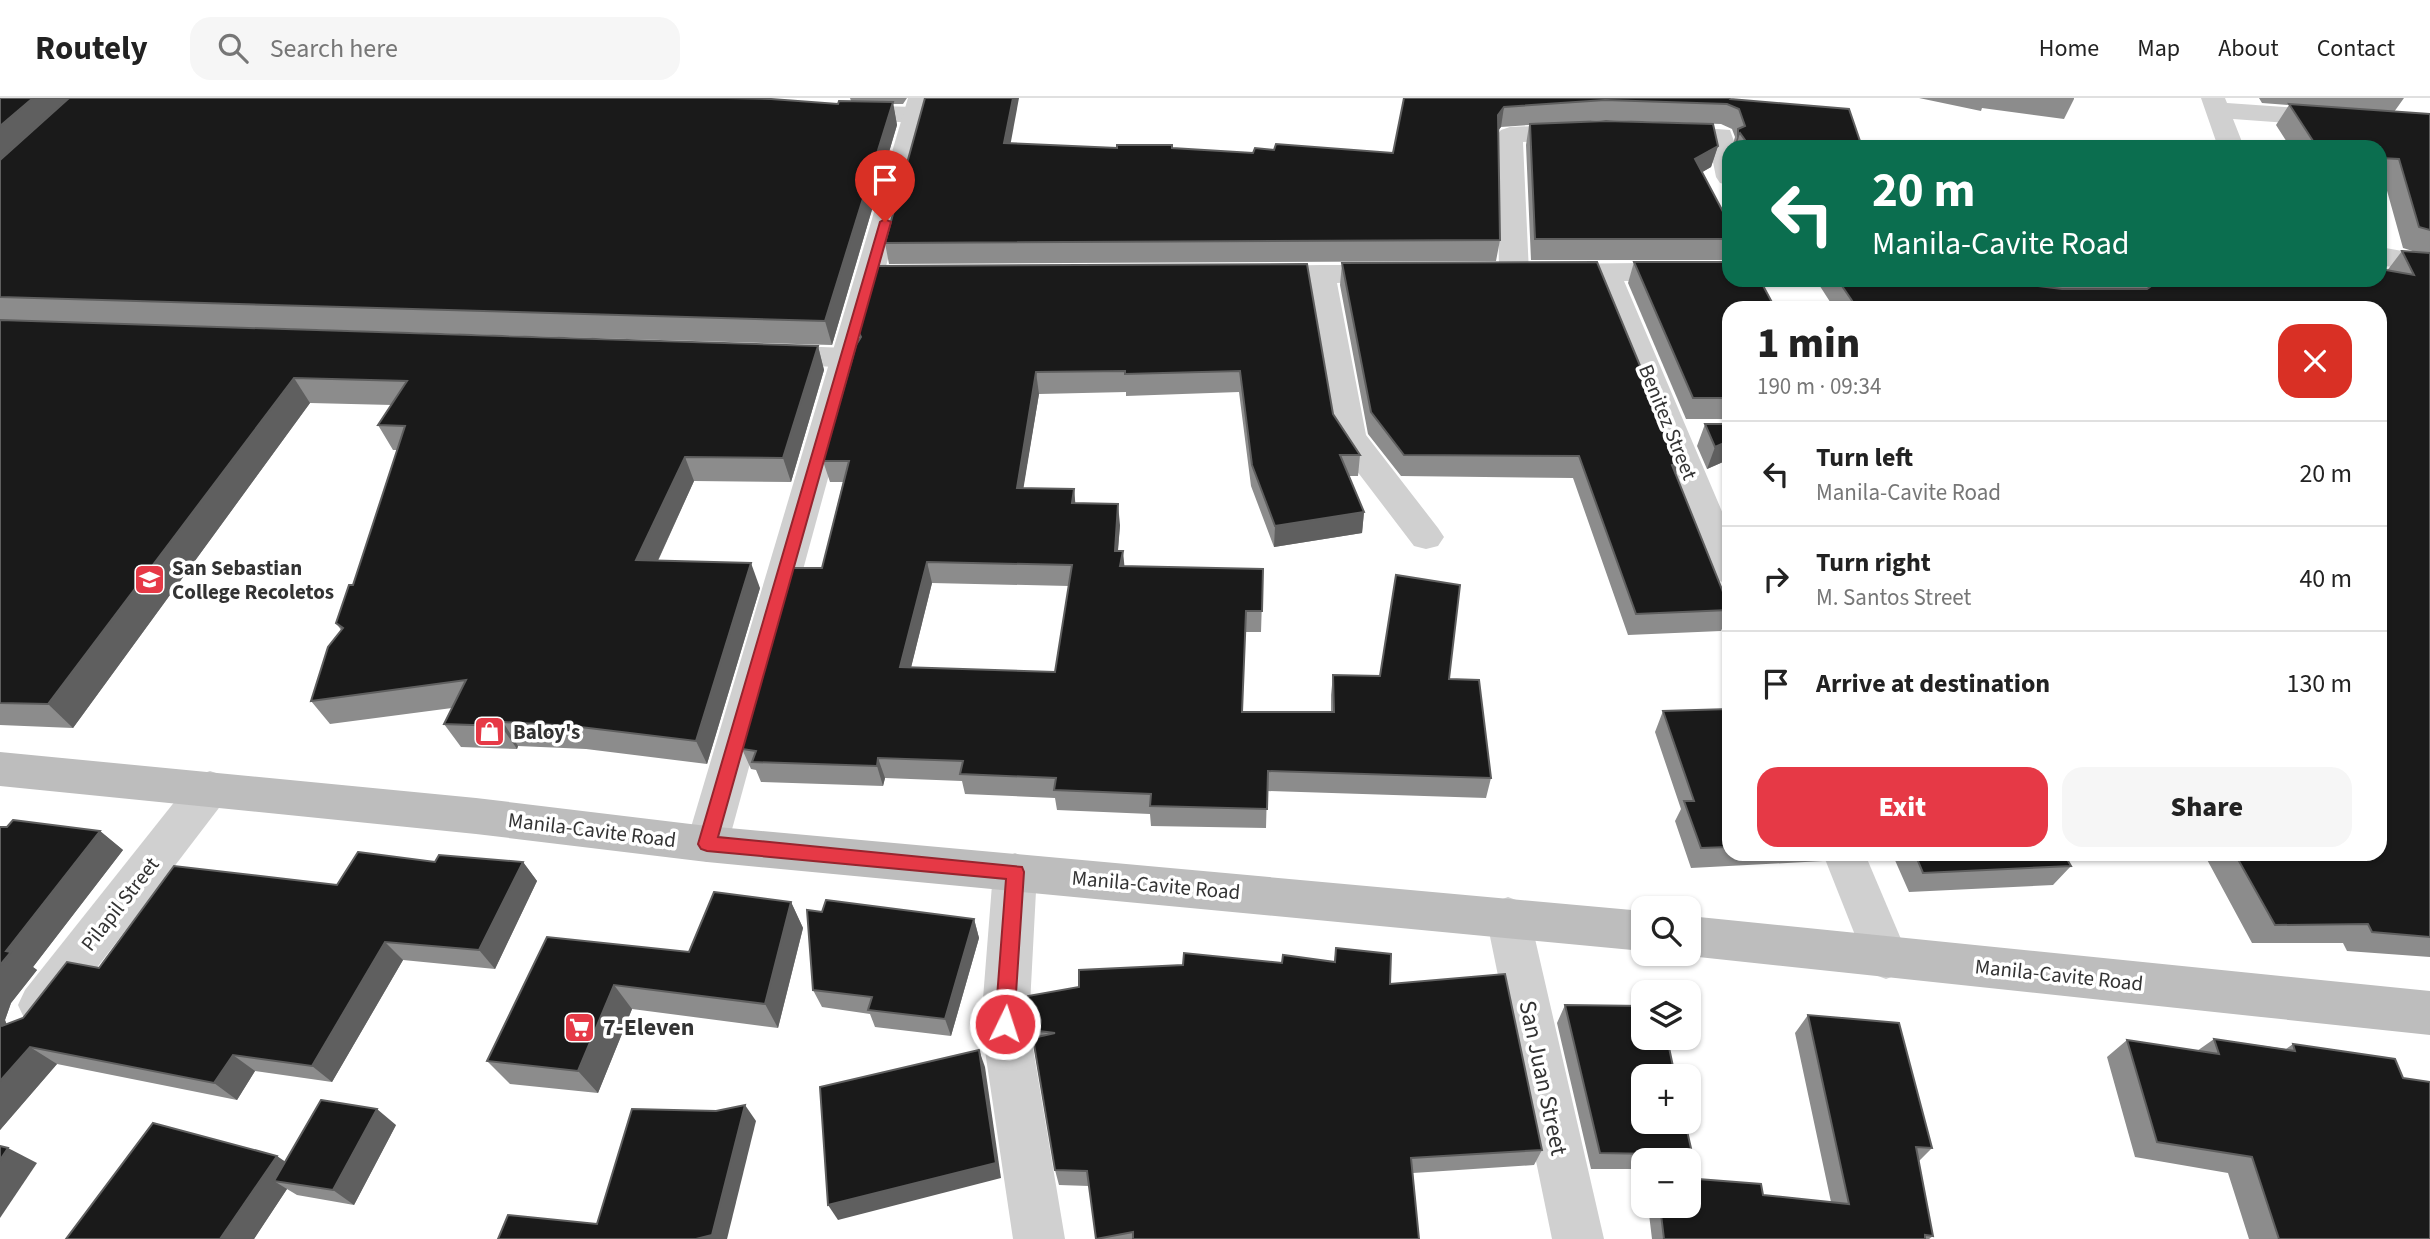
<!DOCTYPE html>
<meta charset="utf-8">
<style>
:root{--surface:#fff;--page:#f6f6f6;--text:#222;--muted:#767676;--line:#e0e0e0;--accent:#e63946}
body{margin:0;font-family:"Source Sans 3",sans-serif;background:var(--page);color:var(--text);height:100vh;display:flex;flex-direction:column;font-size:26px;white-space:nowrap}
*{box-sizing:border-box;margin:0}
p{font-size:23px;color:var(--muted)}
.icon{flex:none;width:38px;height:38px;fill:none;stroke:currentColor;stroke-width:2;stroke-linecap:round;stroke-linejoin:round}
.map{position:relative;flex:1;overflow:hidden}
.sheet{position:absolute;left:1722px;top:203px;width:665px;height:560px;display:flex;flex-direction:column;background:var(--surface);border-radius:21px;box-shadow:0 2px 5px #0004}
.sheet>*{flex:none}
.guide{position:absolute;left:1722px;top:42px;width:665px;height:147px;border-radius:21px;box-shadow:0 2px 5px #0004;background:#0b6e4f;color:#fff;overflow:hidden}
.tools{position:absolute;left:1631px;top:798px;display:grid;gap:14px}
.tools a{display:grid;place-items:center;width:70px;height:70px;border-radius:14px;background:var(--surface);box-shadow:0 2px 5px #0004;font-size:35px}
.pin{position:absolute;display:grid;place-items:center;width:60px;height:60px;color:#fff;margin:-72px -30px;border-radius:50% 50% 50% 0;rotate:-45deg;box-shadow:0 0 7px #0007}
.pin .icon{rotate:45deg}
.me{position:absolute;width:77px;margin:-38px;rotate:4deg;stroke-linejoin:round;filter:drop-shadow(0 0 5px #0008)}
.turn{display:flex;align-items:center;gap:24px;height:147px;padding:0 35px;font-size:32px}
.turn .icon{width:91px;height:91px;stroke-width:2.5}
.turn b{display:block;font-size:49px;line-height:60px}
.round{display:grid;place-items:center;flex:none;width:74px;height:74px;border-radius:21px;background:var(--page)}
.summary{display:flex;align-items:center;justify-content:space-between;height:119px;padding:0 35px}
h1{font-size:42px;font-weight:800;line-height:52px}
.action{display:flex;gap:14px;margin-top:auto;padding:14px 35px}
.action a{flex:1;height:80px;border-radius:21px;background:var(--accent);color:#fff;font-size:28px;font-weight:800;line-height:80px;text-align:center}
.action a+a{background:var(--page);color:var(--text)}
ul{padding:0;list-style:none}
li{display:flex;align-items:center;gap:21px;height:105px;padding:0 35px;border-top:2px solid var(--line)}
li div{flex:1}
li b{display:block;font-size:26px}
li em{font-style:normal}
header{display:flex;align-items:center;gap:42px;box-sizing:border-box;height:98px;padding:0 35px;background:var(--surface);border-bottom:2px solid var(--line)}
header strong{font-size:33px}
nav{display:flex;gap:38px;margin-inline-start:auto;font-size:24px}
.search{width:490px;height:63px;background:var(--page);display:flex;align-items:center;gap:18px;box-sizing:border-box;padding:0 24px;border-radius:21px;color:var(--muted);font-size:26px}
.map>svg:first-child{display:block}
</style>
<header>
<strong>Routely</strong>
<div class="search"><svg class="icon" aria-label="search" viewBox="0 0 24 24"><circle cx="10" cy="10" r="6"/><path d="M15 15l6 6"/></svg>Search here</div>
<nav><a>Home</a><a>Map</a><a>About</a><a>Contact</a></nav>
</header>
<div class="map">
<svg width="2430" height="1141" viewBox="0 0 2430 1141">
<rect width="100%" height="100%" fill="#fff"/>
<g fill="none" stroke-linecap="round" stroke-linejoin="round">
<g fill="#d0d0d0" fill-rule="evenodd">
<path d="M2201 0H2225L2227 5 2430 19V35L2233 21 2244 49H2218Z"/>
<path d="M842 7 915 9 924 12 928 17 924 22 915 25 833 20 829 15 833 10Z"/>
<path d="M1579 26 1588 29 1592 34 1588 39 1523 44 1529 175 1524 181 1514 184 1504 181 1499 175 1497 37 1501 32 1510 29Z"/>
<path d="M1664 27 1730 32 1736 49H1729V87L1720 85 1716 79 1709 44 1655 40 1651 35 1655 30Z"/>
<path d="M2380 149 2430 158V176L2380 167Z"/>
<path d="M1729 164V182L1624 183 1729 430V486L1716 482 1711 473 1595 183 1549 184 1539 181 1534 175 1539 169 1549 166Z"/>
<path d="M1321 167H1394L1404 170 1409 176 1404 182 1337 185 1366 337 1438 430 1444 439 1438 448 1426 451 1414 448 1350 364 1334 337 1308 185 1255 186 1245 183 1240 177 1245 171 1255 168Z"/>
<path d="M768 247 848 250 859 253 864 260 859 267 848 270 757 264 753 257 757 250Z"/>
<path d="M210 673 225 678 231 690 225 702 57 922 41 929 25 922 18 907 25 892 195 678Z"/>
<path d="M1015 755 1030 761 1037 774 1029 926 1065 1141H1013L981 926 993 774 1000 761Z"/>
<path d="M1823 756H1865L1909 860 1902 875 1886 881 1870 875Z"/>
<path d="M1508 799 1524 805 1530 819 1604 1141H1552L1486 819 1492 805Z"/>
</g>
<path fill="#d0d0d0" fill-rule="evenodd" d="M908 0H932L728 746 722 759 707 764 692 759 686 746Z"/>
<g fill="#bdbdbd" fill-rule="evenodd">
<path d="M0 654 476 700 707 728 1643 813V853L707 764 476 736 0 688Z"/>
<path d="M1689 818 2430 893V937L1689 858 1683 856H1689Z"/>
</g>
</g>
<g fill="#8c8c8c" fill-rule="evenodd">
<path d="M0 0 838 6 851 3 850 0H907L903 6H893L897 27 832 247 225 229 818 248 824 272 791 384 694 383 658 463 760 490 707 666 586 651 518 648 517 651 461 649 444 626 452 610 330 626 311 603 341 532 336 525 353 487 397 352H393L378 327 392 307 310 305 73 630 0 627Z"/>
<path d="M1404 0 1730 1 1862 49H1732L1735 39 1732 31 1721 26 1601 22 1569 25 1718 48 1711 69 1702 74 1729 125V162H1531L1526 47 1529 27 1501 29 1498 33 1500 142 1496 163 889 166 885 145 1011 45 1117 50 1172 47V50L1253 55 1274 52 1393 55Z"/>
<path d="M1919 0H2074V1L2064 21 1982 10 1981 13Z"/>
<path d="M2259 0H2404L2394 14 2430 16V859L2347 853 2343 845H2252L2204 756H2380V210H1834L1816 182H2380L2402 153 2419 155 2403 150 2384 82H2380V49H2290L2276 27 2289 7 2262 5Z"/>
<path d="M1634 164 1729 210V321H1686L1628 185Z"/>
<path d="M1342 165 1676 376 1729 509V515L1721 533 1628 537 1573 380 1401 378 1368 336 1340 187Z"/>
<path d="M1307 166 1333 316 1360 357 1358 378H1349L1364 414 1362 435 1274 449 1251 388 1239 294 1126 298V294L1039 296 1023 390 1074 391 1075 405 1120 427 1118 453 1124 468 1263 471 1261 534H1245L1242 614H1331V597L1333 577 1449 581 1491 680 1486 700 1267 693 1266 730 1151 728 1150 716 1057 712 1055 700 965 696 962 683 885 680 883 688 761 684 756 672 751 671 742 651 822 470 843 384H830L823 363 861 240 859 235ZM932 485 1069 488 1055 574 911 569Z"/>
<path d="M1705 326H1729V377L1723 364 1707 371 1697 348Z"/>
<path d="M1729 611V756H1828L1823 763 1691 770 1675 723 1681 711 1655 634 1663 613Z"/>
<path d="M0 729 100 733 123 752 33 869 37 872 11 905 5 922 6 926 23 920 99 870 337 787 435 764H523L537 783 495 871 403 862 332 984 255 973 237 1002 57 966 0 1032Z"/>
<path d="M1867 756H2064L2071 768 2053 787 1909 794 1894 760 1870 761Z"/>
<path d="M791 804 803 830 778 930 632 911 598 995 510 986 487 963 547 839 689 854Z"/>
<path d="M822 814 974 821 979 840 951 938 875 929 870 916 822 909 813 892Z"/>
<path d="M1336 850 1390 886 1542 1052 1534 1067 1413 1075 1419 1141H1096L1089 1088 1059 1087 1055 1072 1031 932 1282 865 1334 864Z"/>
<path d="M1565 907 1643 908V940H1667L1675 978H1643V1024H1685L1698 1081 1761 1086 1763 1097 1831 1104 1795 935 1808 917 1899 925 1932 1050 1919 1063 1933 1138 1929 1141H1652L1648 1108H1689V1062H1643V1071H1591L1557 925Z"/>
<path d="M2214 941 2286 951 2293 946 2430 1141H2249L2228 1075 2135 1059 2107 959 2127 942 2197 953Z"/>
<path d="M396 1027 354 1107 297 1097 287 1091 254 1141H66L285 1064Z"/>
</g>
<g fill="#5f5f5f">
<path d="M33 0H75L0 66V28Z"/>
<path d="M1013 0H1019L1007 65 1004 45Z"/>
<path d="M893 4 897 27 832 247 825 223Z"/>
<path d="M1504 9 1501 29 1494 37 1498 17Z"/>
<path d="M1740 35 1736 49H1734L1738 37Z"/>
<path d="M1718 48 1711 69 1689 82 1695 61Z"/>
<path d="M818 248 824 272 791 384 783 360Z"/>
<path d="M1036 274 1039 296 1020 411 1017 390Z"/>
<path d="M294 280 310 305 73 630 48 606Z"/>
<path d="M1729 343V348L1723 364 1707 371 1715 349Z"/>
<path d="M685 359 694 383 647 486 636 462Z"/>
<path d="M1680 364 1673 385 1672 367Z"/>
<path d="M1074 391 1076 412 1072 405Z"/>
<path d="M1118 406 1120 427 1116 474 1115 453Z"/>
<path d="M1364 414 1362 435 1274 449 1275 428Z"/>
<path d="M1123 453 1125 474 1120 468Z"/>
<path d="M927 464 932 485 906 590 900 569Z"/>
<path d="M751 465 760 490 707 666 696 643Z"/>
<path d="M503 624 518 648 517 651 501 628Z"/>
<path d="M878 660 885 680 883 688 877 668Z"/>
<path d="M100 733 123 752 33 869 37 872 11 905 5 922 11 937 0 930V867L6 853Z"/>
<path d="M523 764 537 783 495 871 479 852Z"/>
<path d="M791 804 803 830 778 930 765 906Z"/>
<path d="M974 821 979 840 951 938 945 921Z"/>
<path d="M385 844 403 862 332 984 312 968Z"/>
<path d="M614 887 632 911 598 995 578 973Z"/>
<path d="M30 949 57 966 0 1032V983Z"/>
<path d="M979 952 985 969 1001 1080 838 1122 828 1107Z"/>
<path d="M233 957 255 973 237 1002 214 985Z"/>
<path d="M745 1007 756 1023 727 1141H696Z"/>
<path d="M377 1011 396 1027 354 1107 333 1092Z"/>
<path d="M8 1050 37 1065 0 1120V1062Z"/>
<path d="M277 1058 299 1073 274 1083 287 1091 254 1141H220Z"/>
</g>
<g fill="#1a1a1a" stroke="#5f5f5f" stroke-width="2" fill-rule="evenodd">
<path d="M0 0H33L0 28Z"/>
<path d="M69 0H727L771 1 838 6 839 3 893 4 825 223 0 199V62Z"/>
<path d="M925 0H1013L1004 45 1117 50V47H1172V50L1253 55 1255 50 1274 52 1276 46 1393 55 1404 0H1729L1730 1 1849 11 1862 49H1750L1740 35 1738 37V31L1745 28 1739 11 1727 6 1605 2 1504 9 1498 17 1500 142 885 145Z"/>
<path d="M2289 6 2430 16V132L2419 129 2399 61 2380 60V49H2317Z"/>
<path d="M1606 23 1713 26 1718 48 1695 61 1729 125V141H1535L1530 26Z"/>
<path d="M2402 153 2430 155V839L2372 834 2368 826 2275 827 2235 756H2380V210H1857L1838 182H1988L2062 191H2147L2150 189 2146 182H2380V171L2414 177Z"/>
<path d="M1597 164 1680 364 1672 367 1729 509V512L1636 516 1579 358 1404 357 1371 314 1342 165Z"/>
<path d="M1634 164H1729V182H1760L1775 210H1729V300H1693Z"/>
<path d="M1307 166 1333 316 1360 357H1340L1364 414 1275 428 1252 367 1240 273 1125 276V273L1036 274 1017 390 1074 391 1072 405 1118 406 1115 453H1123L1120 468 1263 471 1262 513H1246L1242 614H1334L1333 577 1380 578 1396 477 1460 487 1449 581 1479 582 1491 680 1268 673 1267 711 1150 708 1151 696 1054 692 1056 680 960 676 963 663 878 660 877 668 752 664 756 653 742 651 793 470H822L849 363H823L856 247 861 239 859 235 878 168ZM927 464 1072 467 1055 574 900 569Z"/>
<path d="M0 222 818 248 783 360 685 359 636 462 751 465 696 643 572 628 503 624 501 628 444 626 466 582 311 603 328 549 343 530 336 525 349 487H353L405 328 378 327 407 283 294 280 48 606 0 605Z"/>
<path d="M1705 326H1729V343L1715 349Z"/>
<path d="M1729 611V749L1701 750 1684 703H1694L1663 613Z"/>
<path d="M13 722 100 733 6 853 11 854 0 867V729H7Z"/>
<path d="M358 754 435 764 439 757 523 764 479 852 385 844 312 968 233 957 214 985 30 949 0 983V927L2 928 23 920 67 864 99 870 174 768 337 787Z"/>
<path d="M1915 756H2064L2071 768 1923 775Z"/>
<path d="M714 794 791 804 765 906 614 887 578 973 487 963 547 839 689 854Z"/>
<path d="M826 802 974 821 945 921 868 912 872 899 813 892 807 812 822 814Z"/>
<path d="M1336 850 1391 856 1390 886 1505 876 1542 1052 1411 1060 1419 1141H1133V1134L1096 1141 1087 1073 1055 1072 1033 940 1055 935 1031 932 1028 898 1079 889V872L1183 867 1184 855 1282 865 1283 857 1335 864Z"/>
<path d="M1565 907 1643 908V940H1667L1675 978H1643V1024H1685L1698 1081 1761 1086 1763 1097 1849 1106 1808 917 1899 925 1932 1050 1916 1049 1933 1138 1925 1137V1141H1664L1660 1108H1689V1062H1654V1056L1600 1055Z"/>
<path d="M2214 941 2295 953 2293 946 2395 961 2403 980 2430 984V1141H2279L2252 1059 2157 1044 2127 942 2219 956Z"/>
<path d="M979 952 996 1065 828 1107 820 989Z"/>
<path d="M321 1002 377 1011 333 1092 274 1083Z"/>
<path d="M745 1007 712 1137 696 1141H498L508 1117 597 1126 632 1011 716 1013Z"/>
<path d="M153 1025 277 1058 220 1141H66Z"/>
<path d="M0 1048 8 1050 0 1062Z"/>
</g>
<path fill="#e63946" stroke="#96252e" stroke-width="2" d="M885 121 891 124 718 739 1022 769 1024 774 1014 926 1012 933 1005 935 998 933 995 926 1006 781 707 753 701 751 698 746 880 124Z"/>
<defs>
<symbol id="university-square" viewBox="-11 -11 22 22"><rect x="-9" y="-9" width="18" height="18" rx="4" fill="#e63946" stroke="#fff"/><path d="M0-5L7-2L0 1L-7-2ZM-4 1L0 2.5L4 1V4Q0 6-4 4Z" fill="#fff"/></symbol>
<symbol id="shop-square" viewBox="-11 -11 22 22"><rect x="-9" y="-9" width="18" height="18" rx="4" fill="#e63946" stroke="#fff"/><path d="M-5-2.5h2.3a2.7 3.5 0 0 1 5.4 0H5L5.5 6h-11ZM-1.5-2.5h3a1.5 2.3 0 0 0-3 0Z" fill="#fff"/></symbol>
<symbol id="supermarket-square" viewBox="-11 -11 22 22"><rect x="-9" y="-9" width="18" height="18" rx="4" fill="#e63946" stroke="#fff"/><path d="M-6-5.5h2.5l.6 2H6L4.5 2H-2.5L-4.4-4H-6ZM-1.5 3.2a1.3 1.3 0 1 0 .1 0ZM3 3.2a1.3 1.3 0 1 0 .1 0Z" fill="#fff"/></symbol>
</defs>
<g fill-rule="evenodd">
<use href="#university-square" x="132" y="464" width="35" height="35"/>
<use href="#shop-square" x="472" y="616" width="35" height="35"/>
<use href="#supermarket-square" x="562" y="912" width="35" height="35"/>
</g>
<g text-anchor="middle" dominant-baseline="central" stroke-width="7" stroke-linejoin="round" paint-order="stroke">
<g font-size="21" fill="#333" stroke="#fff">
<text transform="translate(1668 324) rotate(68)">Benitez Street</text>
<text transform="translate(592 732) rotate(7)">Manila-Cavite Road</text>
<text transform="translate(1156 787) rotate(5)">Manila-Cavite Road</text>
<text transform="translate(120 806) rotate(-52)">Pilapil Street</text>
<text transform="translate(2059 877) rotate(6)">Manila-Cavite Road</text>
</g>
<g font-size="21" font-weight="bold" fill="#333" stroke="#fff" text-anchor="start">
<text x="172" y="470">San Sebastian<tspan x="172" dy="24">College Recoletos</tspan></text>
<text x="513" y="634">Baloy's</text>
</g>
<g font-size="24" font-weight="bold" fill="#333" stroke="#fff" text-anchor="start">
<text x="603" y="929">7-Eleven</text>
</g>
<g font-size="24" fill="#333" stroke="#fff">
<text transform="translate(1543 980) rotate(78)">San Juan Street</text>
</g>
</g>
</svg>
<div class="tools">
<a><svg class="icon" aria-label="search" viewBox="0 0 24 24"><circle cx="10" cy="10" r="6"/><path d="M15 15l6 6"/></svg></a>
<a><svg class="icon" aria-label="layers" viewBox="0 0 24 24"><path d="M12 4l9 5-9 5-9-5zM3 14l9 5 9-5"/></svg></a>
<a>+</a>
<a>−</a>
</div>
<div class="pin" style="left:885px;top:124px;background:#d93025"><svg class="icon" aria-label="arrive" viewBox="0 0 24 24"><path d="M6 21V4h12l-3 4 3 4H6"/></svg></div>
<svg class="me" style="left:1005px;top:926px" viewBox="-20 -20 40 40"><circle r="17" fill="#e63946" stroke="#fff" stroke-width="3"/><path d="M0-11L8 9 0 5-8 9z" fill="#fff"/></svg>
<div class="guide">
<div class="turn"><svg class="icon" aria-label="left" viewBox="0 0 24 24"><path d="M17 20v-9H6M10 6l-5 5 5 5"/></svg><div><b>20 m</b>Manila-Cavite Road</div></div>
</div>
<section class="sheet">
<div class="summary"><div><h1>1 min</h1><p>190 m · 09:34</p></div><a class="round" style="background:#d93025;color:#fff"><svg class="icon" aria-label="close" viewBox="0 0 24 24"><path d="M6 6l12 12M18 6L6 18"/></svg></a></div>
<ul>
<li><svg class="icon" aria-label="left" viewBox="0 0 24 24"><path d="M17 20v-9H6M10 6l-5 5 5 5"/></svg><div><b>Turn left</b><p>Manila-Cavite Road</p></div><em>20 m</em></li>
<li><svg class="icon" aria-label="right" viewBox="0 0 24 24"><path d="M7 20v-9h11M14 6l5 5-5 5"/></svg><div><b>Turn right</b><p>M. Santos Street</p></div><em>40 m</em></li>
<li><svg class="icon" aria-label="arrive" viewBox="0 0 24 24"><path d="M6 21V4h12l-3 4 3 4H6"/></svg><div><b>Arrive at destination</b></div><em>130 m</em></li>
</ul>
<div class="action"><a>Exit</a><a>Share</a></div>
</section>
</div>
